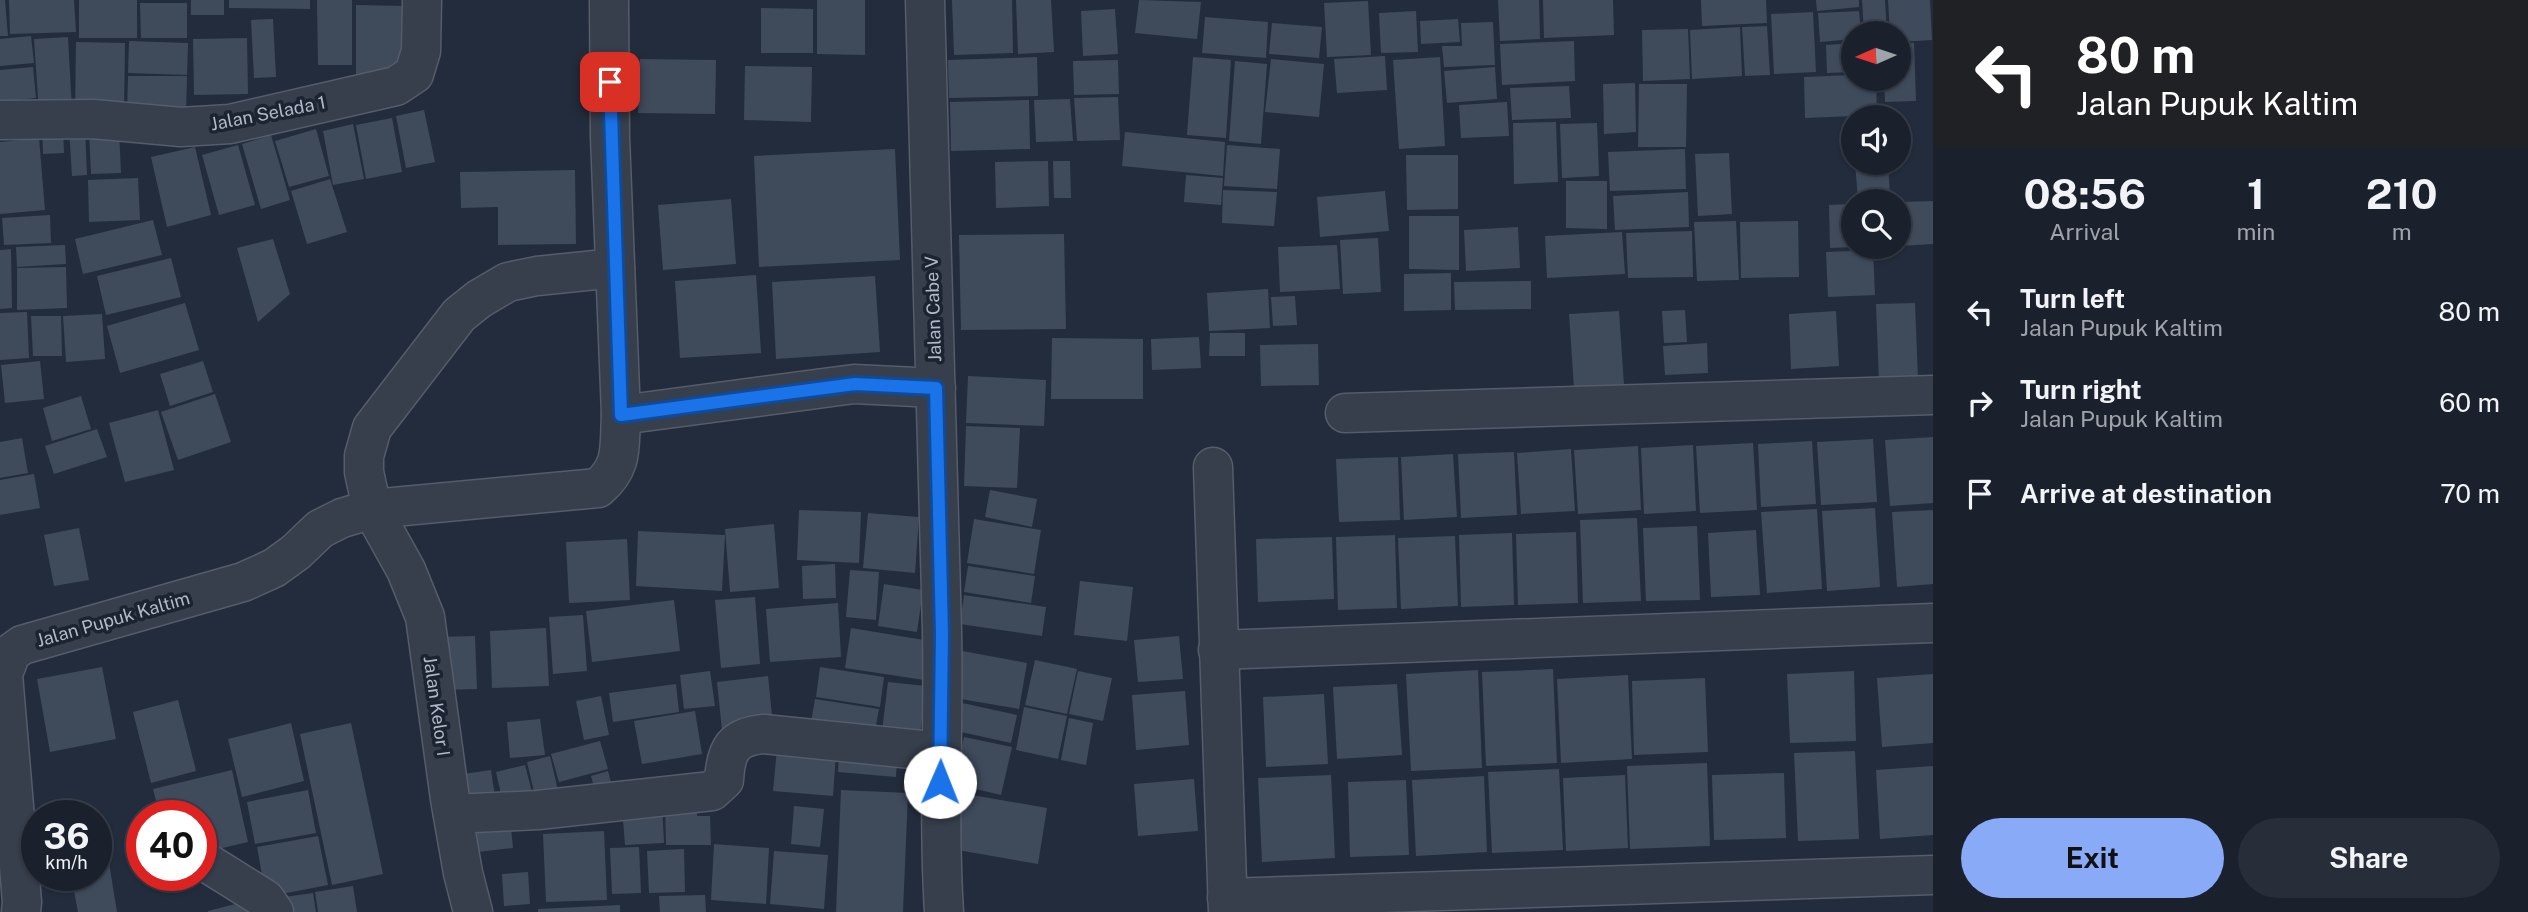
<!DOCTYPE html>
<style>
:root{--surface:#1a212d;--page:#272e39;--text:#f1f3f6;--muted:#9fa3aa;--line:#383e49;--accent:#89aaf7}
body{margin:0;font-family:"Public Sans",sans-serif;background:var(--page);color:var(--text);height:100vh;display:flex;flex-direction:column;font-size:26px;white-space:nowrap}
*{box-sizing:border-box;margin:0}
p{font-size:23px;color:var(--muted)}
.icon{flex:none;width:38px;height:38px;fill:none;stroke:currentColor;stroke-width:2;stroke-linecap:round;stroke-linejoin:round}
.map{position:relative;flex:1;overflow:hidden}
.details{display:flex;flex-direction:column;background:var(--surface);width:595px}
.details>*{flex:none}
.top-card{background:#202124;color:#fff;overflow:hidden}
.needle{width:46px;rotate:267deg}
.controls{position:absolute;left:1841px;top:21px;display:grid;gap:14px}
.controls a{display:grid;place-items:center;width:70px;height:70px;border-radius:50%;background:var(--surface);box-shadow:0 2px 5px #0004,0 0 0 2px var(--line);font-size:35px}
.speed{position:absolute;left:21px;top:800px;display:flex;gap:14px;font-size:35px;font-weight:700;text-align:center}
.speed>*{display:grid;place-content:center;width:91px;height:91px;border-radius:50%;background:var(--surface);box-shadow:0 2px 5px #0004,0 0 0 2px var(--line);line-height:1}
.speed small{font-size:18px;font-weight:400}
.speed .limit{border:10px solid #d22;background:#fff;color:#111}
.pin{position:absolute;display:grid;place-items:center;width:60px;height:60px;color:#fff;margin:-30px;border-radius:14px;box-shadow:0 4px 10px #0006}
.me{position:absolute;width:77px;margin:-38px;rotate:1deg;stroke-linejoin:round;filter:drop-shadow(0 0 5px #0008)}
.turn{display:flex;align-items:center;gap:24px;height:147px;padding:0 28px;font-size:32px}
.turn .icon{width:91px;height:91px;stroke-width:2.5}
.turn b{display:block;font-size:49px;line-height:60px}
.eta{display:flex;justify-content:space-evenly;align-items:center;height:119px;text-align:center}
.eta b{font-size:42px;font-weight:700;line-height:49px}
.action{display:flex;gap:14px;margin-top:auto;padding:14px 28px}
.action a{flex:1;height:80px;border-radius:42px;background:var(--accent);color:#111;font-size:28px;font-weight:700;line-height:80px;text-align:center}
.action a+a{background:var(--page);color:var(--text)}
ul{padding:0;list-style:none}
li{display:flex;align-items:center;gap:21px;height:91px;padding:0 28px}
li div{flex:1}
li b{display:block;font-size:26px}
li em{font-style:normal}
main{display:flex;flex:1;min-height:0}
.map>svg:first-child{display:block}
</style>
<main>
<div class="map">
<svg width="1933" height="912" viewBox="0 0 1933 912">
<rect width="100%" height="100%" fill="#232c3c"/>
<g fill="#3f4a5b">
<path d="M0 0H5L8 36H0Z"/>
<path d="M9 0H74L76 32 10 34Z"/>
<rect x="79" y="0" width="58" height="38"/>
<rect x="191" y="0" width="33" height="15"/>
<path d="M229 0H310V9L229 8Z"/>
<path d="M317 0H352V65H318Z"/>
<path d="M817 0H865V55L817 54Z"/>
<path d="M952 0H1012L1013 53 954 55Z"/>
<path d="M1016 0H1051L1054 52 1018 54Z"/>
<path d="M1139 0 1201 2 1197 39 1135 33Z"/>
<path d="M1498 0H1539L1540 39 1500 41Z"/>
<path d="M1543 0H1613L1614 35 1544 38Z"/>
<path d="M1701 0H1766L1767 23 1702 26Z"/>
<path d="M1816 0H1859V7L1817 11Z"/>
<path d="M1862 0H1885L1887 33H1864Z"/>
<path d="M1888 0H1930L1932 40 1899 42V33H1890Z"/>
<path d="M1368 1 1371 55 1327 57 1324 3Z"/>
<path d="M140 3H187V38H141Z"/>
<path d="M356 5 406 6 405 74H356Z"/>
<path d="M761 8 813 9V53H761Z"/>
<path d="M1115 9 1118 54 1083 56 1081 11Z"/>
<path d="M1416 11 1418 52 1381 53 1379 13Z"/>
<path d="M1859 11 1861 33H1853V39L1820 42 1818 13Z"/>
<path d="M1813 12 1816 72 1774 74 1771 14Z"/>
<path d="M1205 17 1268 22 1266 58 1202 53Z"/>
<path d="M273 19 276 77 254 78 251 20Z"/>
<path d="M1458 19 1460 42 1421 44 1420 21Z"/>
<path d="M1493 22 1495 65 1444 67 1442 46H1462L1461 23Z"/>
<path d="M1272 23 1322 27 1319 58 1269 54Z"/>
<path d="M1767 26 1770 75 1745 76 1742 27Z"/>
<path d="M1740 27 1742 76 1692 79 1690 30Z"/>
<path d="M1688 29 1690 79 1643 81 1642 30Z"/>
<path d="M31 36 34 63 0 66V39Z"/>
<path d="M68 37 72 110 39 113 34 39Z"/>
<path d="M247 38 248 94 194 95 193 39Z"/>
<path d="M129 41 188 43 187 75 128 73Z"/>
<path d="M1574 41 1575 81 1502 85 1500 44Z"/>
<path d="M76 42 125 43 124 113H75Z"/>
<path d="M1853 43V72L1827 73 1826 45Z"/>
<path d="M1899 43H1914L1916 101 1885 102 1884 79H1899Z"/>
<path d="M1385 56 1387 90 1337 93 1334 59Z"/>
<path d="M1037 57 1038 96 949 98 948 60Z"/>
<path d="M1193 57 1231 60 1226 138 1187 135Z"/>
<path d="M1440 57 1445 146 1399 149 1393 60Z"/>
<path d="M640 59 716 60 715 114 638 113Z"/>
<path d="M1271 59 1324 64 1319 117 1265 112Z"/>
<path d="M1118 60 1119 94 1074 95 1073 61Z"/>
<path d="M1235 61 1267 64 1261 144 1229 141Z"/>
<path d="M745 66 812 67 811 122 744 120Z"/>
<path d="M33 67 36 98 0 102V70Z"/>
<path d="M1495 67 1497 99 1447 103 1444 71Z"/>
<path d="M1853 75V79H1876L1877 115 1805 118 1804 77Z"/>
<path d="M128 76H187L186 114 127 113Z"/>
<path d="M1635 83 1636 132 1604 134 1603 84Z"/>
<path d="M1639 84H1687L1686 147H1638Z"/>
<path d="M1569 86 1571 118 1512 120 1510 88Z"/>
<path d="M1118 97 1120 140 1077 141 1074 98Z"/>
<path d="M1070 99 1073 141 1036 142 1034 100Z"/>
<path d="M1029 100 1030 149 951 151 950 102Z"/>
<path d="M1507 102 1509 136 1461 138 1459 105Z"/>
<path d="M424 110 435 162 406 168 396 116Z"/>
<path d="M392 118 402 172 366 179 356 125Z"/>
<path d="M1556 122 1558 182 1514 184 1513 123Z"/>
<path d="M1597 123 1599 176 1562 178 1560 124Z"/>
<path d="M353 124 364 179 333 185 323 131Z"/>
<path d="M63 126 64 153 43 154 42 127Z"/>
<path d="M85 127 87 175 72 176 69 128Z"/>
<path d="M316 129 329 176 289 187 275 141Z"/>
<path d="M119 130 121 173 91 174 89 131Z"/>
<path d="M1125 132 1225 142 1223 176 1122 166Z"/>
<path d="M271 135 290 200 261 209 242 144Z"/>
<path d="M39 138 45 210 0 214V142Z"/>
<path d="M238 145 255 205 219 215 202 155Z"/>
<path d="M1227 145 1280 149 1277 189 1224 186Z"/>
<path d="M195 147 211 215 167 227 151 157Z"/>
<path d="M895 149 900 260 759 267 754 156Z"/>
<path d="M1685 149 1686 189 1610 191 1608 152Z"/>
<path d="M1729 153 1732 214 1698 216 1695 154Z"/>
<path d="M1406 155H1458V209L1407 210Z"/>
<path d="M1048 161 1049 206 996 208 995 162Z"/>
<path d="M1053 161H1070L1071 198H1054Z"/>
<path d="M1855 163H1888L1890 197 1858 199Z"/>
<path d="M575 170 576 244 498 245V207L461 208 460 172Z"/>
<path d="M1186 175 1223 178 1221 205 1184 202Z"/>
<path d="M138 178 140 220 89 222 88 180Z"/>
<path d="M330 179 347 232 307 244 291 191Z"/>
<path d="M1566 181H1607V229L1566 228Z"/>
<path d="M1223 190 1277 192 1274 226 1222 223Z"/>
<path d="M1385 191 1389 231 1320 237 1317 197Z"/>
<path d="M1688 192 1689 227 1615 230 1613 196Z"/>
<path d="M731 199 736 264 663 270 658 205Z"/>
<path d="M1933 201V244L1899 246V202Z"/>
<path d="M1853 204V247L1830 248 1829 205Z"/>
<path d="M50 215 51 243 4 245 2 218Z"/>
<path d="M1409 216H1459V270L1409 269Z"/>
<path d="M153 220 162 255 83 274 75 239Z"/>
<path d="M1736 221 1739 280 1697 281 1694 222Z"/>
<path d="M1798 221 1799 277 1741 278 1740 222Z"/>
<path d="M1518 227 1520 268 1466 271 1464 230Z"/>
<path d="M1692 231 1693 277 1628 278 1626 233Z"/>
<path d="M1622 232 1625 274 1547 278 1545 236Z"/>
<path d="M1064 234 1066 329 961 330 959 235Z"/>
<path d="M1378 238 1381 292 1343 294 1340 240Z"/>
<path d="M273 239 290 294 258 322 237 248Z"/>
<path d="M65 245 66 264 17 267 16 247Z"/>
<path d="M1337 245 1340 289 1280 292 1278 247Z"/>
<path d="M11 249 12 308 0 309V250Z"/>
<path d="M1873 250 1875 295 1828 297 1826 252Z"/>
<path d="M171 258 181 297 106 315 97 276Z"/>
<path d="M66 267 67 308 17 310V268Z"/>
<path d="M1451 273V310L1404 311V274Z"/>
<path d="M756 275 761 353 680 358 675 281Z"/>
<path d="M875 276 880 352 776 359 772 282Z"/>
<path d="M1531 281V309L1455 310 1454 282Z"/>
<path d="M1268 289 1270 328 1209 331 1207 293Z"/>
<path d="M1295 296 1297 325 1273 326 1271 297Z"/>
<path d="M185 303 199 350 120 373 107 326Z"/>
<path d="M1915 303 1918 379 1879 381 1876 304Z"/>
<path d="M1685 310 1687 342 1664 343 1662 311Z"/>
<path d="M1619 311 1624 385 1574 388 1569 314Z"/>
<path d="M1836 311 1839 366 1791 369 1789 314Z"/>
<path d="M27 312 29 358 0 360V313Z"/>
<path d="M102 314 105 359 66 362 63 316Z"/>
<path d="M31 316H61L62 356H33Z"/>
<path d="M1210 333H1245V356H1209Z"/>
<path d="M1199 337 1201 368 1152 370 1151 339Z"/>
<path d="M1052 338 1143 339V399H1051Z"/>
<path d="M1707 343 1708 373 1665 375 1663 346Z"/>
<path d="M1318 344 1319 385 1261 386 1260 345Z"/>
<path d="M40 361 44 399 5 403 1 365Z"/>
<path d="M203 361 213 392 170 406 160 374Z"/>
<path d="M968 376 1046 380 1044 426 966 423Z"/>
<path d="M215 394 231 442 178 460 161 412Z"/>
<path d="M81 396 91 429 52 441 43 408Z"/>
<path d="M158 410 174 470 125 482 109 423Z"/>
<path d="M966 426 1020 428 1017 488 964 486Z"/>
<path d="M97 429 107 457 54 474 45 446Z"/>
<path d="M1933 437V503L1890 506 1885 440Z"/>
<path d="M22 438 28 473 0 478V442Z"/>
<path d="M1873 439 1877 502 1821 505 1817 442Z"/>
<path d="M1812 441 1816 504 1761 507 1758 444Z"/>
<path d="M1753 443 1757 510 1700 513 1696 446Z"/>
<path d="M1693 445 1696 511 1644 514 1641 448Z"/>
<path d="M1638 446 1641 510 1578 514 1574 450Z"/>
<path d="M1571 449 1575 511 1521 514 1517 453Z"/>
<path d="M1514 452 1517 515 1461 518 1458 454Z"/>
<path d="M1453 454 1457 517 1404 520 1401 457Z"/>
<path d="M1398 457 1400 520 1339 522 1336 459Z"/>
<path d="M34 474 40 508 0 515V480Z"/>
<path d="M990 490 1037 499 1032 527 985 517Z"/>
<path d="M1875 508 1880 587 1827 591 1822 511Z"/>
<path d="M1817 509 1822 589 1767 593 1761 512Z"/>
<path d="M799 510 861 512 859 563 797 560Z"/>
<path d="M1933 510V584L1897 587 1892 512Z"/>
<path d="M868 513 919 517 915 573 863 568Z"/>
<path d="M1637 518 1641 601 1583 603 1580 520Z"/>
<path d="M974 519 1041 530 1034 574 967 563Z"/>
<path d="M774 524 779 588 730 592 725 529Z"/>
<path d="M1697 526 1700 600 1646 601 1643 528Z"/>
<path d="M79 528 89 580 54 586 44 535Z"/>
<path d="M1756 530 1760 595 1711 597 1708 533Z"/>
<path d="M638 531 725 535 722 591 636 586Z"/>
<path d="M1576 532 1578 603 1518 605 1516 534Z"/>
<path d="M1512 533 1514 605 1461 607 1459 535Z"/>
<path d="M1395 535 1397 608 1338 610 1336 537Z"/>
<path d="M1455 536 1458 606 1401 609 1398 538Z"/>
<path d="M1332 537 1334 599 1258 602 1256 539Z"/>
<path d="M627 539 630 600 569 603 566 542Z"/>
<path d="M835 564 836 598 803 599 802 566Z"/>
<path d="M968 566 1035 576 1031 603 964 592Z"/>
<path d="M850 570 879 572 876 620 846 617Z"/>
<path d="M1080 581 1133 587 1127 641 1074 635Z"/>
<path d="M884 584 923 590 917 632 878 626Z"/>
<path d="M964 595 1046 607 1042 636 960 624Z"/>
<path d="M755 597 760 664 721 668 715 600Z"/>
<path d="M674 600 680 651 592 662 586 611Z"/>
<path d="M838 603 841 657 770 662 766 609Z"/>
<path d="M583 615 587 671 553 674 549 617Z"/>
<path d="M546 628 549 686 492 688 490 631Z"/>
<path d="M851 628 930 641 924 680 845 668Z"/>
<path d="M475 636 477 689 438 690 436 637Z"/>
<path d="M1179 636 1183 679 1138 682 1134 640Z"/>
<path d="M957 650 1027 663 1019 709 949 697Z"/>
<path d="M1035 660 1077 669 1067 714 1025 705Z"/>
<path d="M102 667 116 739 50 752 37 679Z"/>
<path d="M820 667 884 677 880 707 816 697Z"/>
<path d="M1553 669 1557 763 1486 766 1482 672Z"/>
<path d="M1478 670 1482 768 1411 771 1406 674Z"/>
<path d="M710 671 715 706 684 709 680 675Z"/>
<path d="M1078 671 1112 678 1103 721 1069 714Z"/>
<path d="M1854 671 1856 741 1790 743 1787 674Z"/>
<path d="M1933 674V743L1882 747 1877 678Z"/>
<path d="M1628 675 1632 759 1561 763 1557 679Z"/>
<path d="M768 676 773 725 722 730 717 682Z"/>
<path d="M1705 678 1708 752 1634 755 1632 681Z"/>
<path d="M888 682 926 686 919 743 881 739Z"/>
<path d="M676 684 679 712 613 722 609 693Z"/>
<path d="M1397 684 1402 755 1337 759 1333 687Z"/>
<path d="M1185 691 1189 745 1136 750 1132 695Z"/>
<path d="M1324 694 1328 764 1266 767 1263 697Z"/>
<path d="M601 696 609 735 584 740 576 701Z"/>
<path d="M815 699 879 709 875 731 811 722Z"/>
<path d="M178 700 196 771 151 783 133 712Z"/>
<path d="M958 702 1017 715 1011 743 952 730Z"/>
<path d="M1024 707 1067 716 1058 759 1016 750Z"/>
<path d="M695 711 702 754 642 764 634 721Z"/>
<path d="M1069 718 1093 723 1086 765 1061 760Z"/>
<path d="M540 719 545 755 510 758 507 722Z"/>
<path d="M291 723 304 781 242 797 228 739Z"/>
<path d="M351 723 383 874 332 885 300 734Z"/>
<path d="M964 737 1012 747 1001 795 954 784Z"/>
<path d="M600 741 608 769 559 782 551 754Z"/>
<path d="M777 749 836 753 833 796 773 791Z"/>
<path d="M1855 751 1859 839 1798 841 1794 753Z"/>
<path d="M839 753 897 758 896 777 838 772Z"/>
<path d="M550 756 560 799 537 804 527 762Z"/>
<path d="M1707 763 1710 846 1630 849 1627 766Z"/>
<path d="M525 765 534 800 504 807 496 772Z"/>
<path d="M1933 766V835L1880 839 1876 770Z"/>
<path d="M1559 769 1563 850 1492 853 1488 772Z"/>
<path d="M232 770 248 842 201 853V816H160L153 789Z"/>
<path d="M491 770 496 804 461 809 456 775Z"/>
<path d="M608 771 614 794 597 798 591 776Z"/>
<path d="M1784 773 1786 838 1714 840 1712 775Z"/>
<path d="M1331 775 1335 858 1262 862 1258 778Z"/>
<path d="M1625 775 1628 848 1566 851 1563 778Z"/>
<path d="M1484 776 1487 852 1416 856 1412 780Z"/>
<path d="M1194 779 1198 831 1138 836 1134 784Z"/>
<path d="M1406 780 1409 855 1350 857 1348 782Z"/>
<path d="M308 790 316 833 255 844 247 802Z"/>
<path d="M841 790 908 793 903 912H836Z"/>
<path d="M955 792 1047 808 1038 864 946 848Z"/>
<path d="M662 804 664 843 625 845 622 807Z"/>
<path d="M665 804H697V816H710L711 845H666Z"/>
<path d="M794 806 824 809 820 847 791 844Z"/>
<path d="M510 817 513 848 469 853 466 821Z"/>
<path d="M604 831 607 900 546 902 543 834Z"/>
<path d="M318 836 328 885 266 897 257 847Z"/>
<path d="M105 838 117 912H78L71 875H96V839Z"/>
<path d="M714 844 769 848 766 904 711 900Z"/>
<path d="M639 847 641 893 612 894 610 848Z"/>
<path d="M684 849 685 892 649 893 647 851Z"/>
<path d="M774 851 828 855 824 909 770 904Z"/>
<path d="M528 872 530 904 504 906 502 874Z"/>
<path d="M353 886 357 912H318L315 892Z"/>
<path d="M313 893 316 912H287L284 897Z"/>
<path d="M705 895 706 912H660L659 896Z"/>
<path d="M247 901 250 912H208V911Z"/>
<path d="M620 905V912H538V909Z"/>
</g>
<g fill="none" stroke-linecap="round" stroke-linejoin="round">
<defs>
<g id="minor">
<path d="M925 0C929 210 938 421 942 631 944 725 938 818 944 912"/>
<path d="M0 120 93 119 181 127 230 124 396 86 414 74 421 51 422 0"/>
<path d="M1345 413 1933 395"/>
<path d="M621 415 854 384 936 388"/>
<path d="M1213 467 1228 912"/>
<path d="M1218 650 1933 623"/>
<path d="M453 814 538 810 712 791 724 780C726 749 733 737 764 734L941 752"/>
<path d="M201 859 265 899 274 912"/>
<path d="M1227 898 1933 875"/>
<path d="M21 912 22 902 3 674 11 653 22 645 243 582 274 568 296 552 320 529 342 518 372 509 598 488C624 466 619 447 621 415L610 137 609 0"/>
<path d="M473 912 463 873 450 799 425 617 406 570 372 509 364 472V456L372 428 459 315 479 299 508 282 537 276 615 268"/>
</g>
</defs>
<use href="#minor" stroke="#555c6a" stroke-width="41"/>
<use href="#minor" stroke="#373e4c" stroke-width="38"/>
</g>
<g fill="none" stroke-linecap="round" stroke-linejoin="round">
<defs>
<path id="route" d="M610 82 621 415 855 384 936 388 942 634 940 782"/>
</defs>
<use href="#route" stroke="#114b97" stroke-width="18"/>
<use href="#route" stroke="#1a73e8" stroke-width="12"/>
</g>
<g text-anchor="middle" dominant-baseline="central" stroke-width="7" stroke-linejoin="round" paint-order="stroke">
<g font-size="18" fill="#b3b9c8" stroke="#1c2331">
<text transform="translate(268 113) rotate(-11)">Jalan Selada 1</text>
<text transform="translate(933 309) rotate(-92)">Jalan Cabe V</text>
<text transform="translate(113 619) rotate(-16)">Jalan Pupuk Kaltim</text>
<text transform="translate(437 706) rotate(82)">Jalan Kelor I</text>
</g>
</g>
</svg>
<div class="controls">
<a><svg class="needle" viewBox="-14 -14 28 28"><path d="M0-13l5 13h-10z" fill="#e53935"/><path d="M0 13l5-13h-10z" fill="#9fa3aa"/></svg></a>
<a><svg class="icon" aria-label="sound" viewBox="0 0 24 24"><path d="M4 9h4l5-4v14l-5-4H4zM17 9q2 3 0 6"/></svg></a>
<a><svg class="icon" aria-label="search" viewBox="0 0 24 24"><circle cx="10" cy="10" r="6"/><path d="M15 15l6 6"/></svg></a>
</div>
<div class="speed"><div>36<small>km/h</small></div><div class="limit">40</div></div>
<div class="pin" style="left:610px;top:82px;background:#d93025"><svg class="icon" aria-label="arrive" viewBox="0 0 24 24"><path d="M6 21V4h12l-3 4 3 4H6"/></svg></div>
<svg class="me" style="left:940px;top:782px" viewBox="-20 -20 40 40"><circle r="19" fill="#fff"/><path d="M0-13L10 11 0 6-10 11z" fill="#1a73e8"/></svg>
</div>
<section class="details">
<div class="top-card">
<div class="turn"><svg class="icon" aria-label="left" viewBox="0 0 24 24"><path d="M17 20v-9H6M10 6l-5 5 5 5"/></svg><div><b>80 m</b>Jalan Pupuk Kaltim</div></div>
</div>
<div class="eta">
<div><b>08:56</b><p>Arrival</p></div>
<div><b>1</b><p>min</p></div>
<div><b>210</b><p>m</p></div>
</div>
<ul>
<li><svg class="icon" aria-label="left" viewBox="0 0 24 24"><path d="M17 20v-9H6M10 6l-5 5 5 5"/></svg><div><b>Turn left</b><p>Jalan Pupuk Kaltim</p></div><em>80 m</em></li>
<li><svg class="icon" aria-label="right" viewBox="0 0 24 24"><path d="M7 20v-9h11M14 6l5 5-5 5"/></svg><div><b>Turn right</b><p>Jalan Pupuk Kaltim</p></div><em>60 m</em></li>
<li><svg class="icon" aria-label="arrive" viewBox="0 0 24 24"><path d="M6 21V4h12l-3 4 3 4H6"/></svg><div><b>Arrive at destination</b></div><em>70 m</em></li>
</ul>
<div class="action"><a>Exit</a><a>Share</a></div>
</section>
</main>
